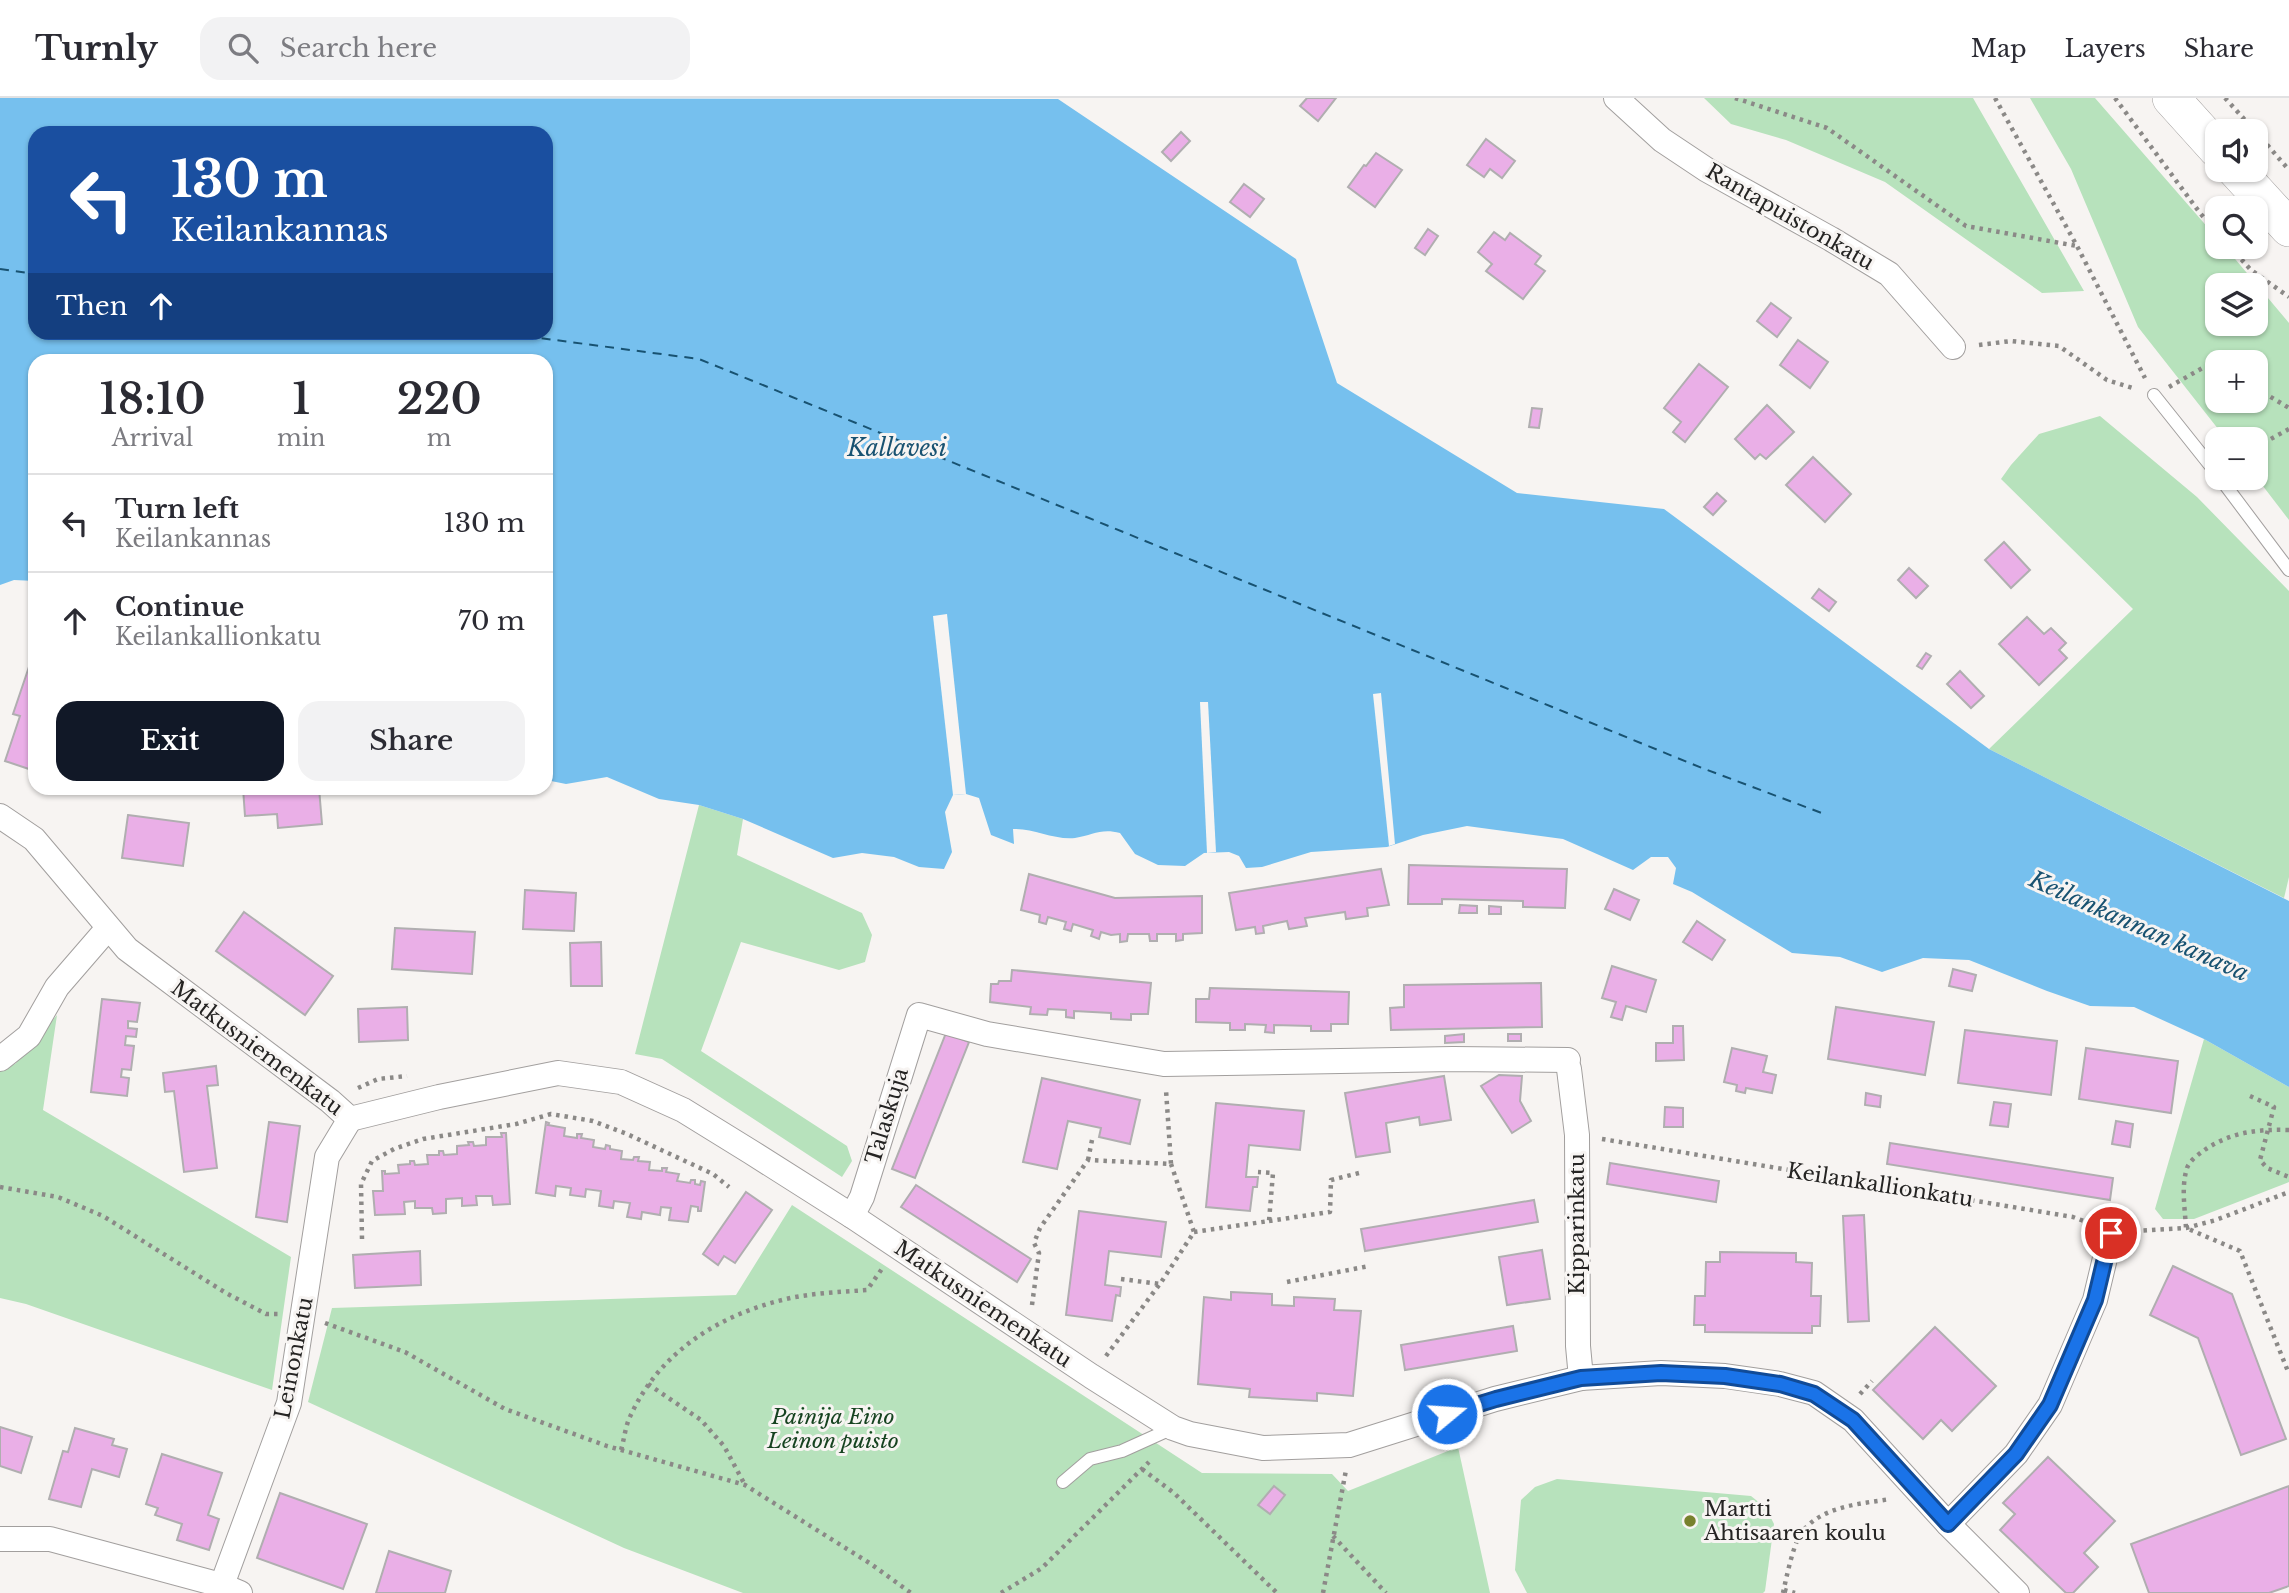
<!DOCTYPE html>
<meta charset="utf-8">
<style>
:root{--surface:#fff;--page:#f2f2f3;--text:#2b2b33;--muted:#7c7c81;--line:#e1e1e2;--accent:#111827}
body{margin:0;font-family:"Libre Baskerville",serif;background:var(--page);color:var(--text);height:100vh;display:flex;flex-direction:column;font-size:26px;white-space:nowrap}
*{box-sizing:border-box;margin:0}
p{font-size:23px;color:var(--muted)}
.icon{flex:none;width:38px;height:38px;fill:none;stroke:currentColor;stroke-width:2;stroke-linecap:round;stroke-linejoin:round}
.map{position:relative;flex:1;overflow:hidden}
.panel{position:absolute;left:28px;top:256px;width:525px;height:441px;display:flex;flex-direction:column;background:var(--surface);border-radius:21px;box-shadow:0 2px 5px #0004}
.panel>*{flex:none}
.hud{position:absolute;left:28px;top:28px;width:525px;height:214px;border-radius:21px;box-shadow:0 2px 5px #0004;background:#1a4fa0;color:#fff;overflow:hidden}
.controls{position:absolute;left:2205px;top:21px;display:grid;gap:14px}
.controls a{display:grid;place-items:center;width:63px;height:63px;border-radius:14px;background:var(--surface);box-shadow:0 2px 5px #0004;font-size:35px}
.pin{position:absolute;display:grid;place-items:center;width:60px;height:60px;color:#fff;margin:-30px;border:4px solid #fff;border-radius:50%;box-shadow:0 2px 7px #0007}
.me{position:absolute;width:77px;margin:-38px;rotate:72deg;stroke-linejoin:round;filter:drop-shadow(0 0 5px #0008)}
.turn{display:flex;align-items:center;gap:24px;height:147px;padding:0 28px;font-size:32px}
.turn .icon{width:91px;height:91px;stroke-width:2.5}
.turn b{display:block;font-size:49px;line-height:60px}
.then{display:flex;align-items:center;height:66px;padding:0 28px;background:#0003;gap:14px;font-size:26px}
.eta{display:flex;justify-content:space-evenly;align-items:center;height:119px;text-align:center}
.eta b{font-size:42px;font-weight:600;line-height:49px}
.button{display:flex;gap:14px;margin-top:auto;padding:14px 28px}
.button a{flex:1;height:80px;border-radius:21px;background:var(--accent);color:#fff;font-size:28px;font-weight:600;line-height:80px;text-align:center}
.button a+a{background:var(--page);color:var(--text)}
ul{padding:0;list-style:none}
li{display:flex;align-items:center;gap:21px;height:98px;padding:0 28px;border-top:2px solid var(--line)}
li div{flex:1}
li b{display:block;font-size:26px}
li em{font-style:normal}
header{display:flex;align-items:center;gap:42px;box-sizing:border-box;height:98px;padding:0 35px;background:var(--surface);border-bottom:2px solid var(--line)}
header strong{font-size:33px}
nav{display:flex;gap:38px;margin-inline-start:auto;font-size:24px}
.search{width:490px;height:63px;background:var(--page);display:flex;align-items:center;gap:18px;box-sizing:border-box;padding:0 24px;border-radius:21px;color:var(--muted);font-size:26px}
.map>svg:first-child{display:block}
</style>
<header>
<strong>Turnly</strong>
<div class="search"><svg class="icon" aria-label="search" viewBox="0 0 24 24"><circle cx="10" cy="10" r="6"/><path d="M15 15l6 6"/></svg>Search here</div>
<nav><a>Map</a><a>Layers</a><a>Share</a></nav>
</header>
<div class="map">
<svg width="2289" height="1495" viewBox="0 0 2289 1495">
<rect width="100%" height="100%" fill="#f7f4f2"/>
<g fill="#b7e2bc" fill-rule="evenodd">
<path d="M1704 0H1973L2084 193 2042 195 1885 84 1786 42 1731 26Z"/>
<path d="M2030 0H2095L2217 140V149H2225L2289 225V422L2256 379V341H2226L2138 229 2071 71ZM2217 187H2256V226H2217ZM2217 264H2256V303H2217Z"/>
<path d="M2100 318 2197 399 2289 493V779L2284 800 1989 651 2133 511 2001 381 2011 367 2039 336Z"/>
<path d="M699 707 743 721 737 757 862 815 872 837 865 864 839 872 741 844 701 953 847 1048 852 1063 842 1079 662 961 635 956Z"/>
<path d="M57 917 43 1012 291 1159 272 1292 26 1206 0 1200V970L15 966Z"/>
<path d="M2204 941 2289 989V1084L2194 1121H2163L2155 1111Z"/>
<path d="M792 1107 1202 1375 1332 1376 1348 1393 1458 1349 1490 1495H743L624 1450 308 1304 332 1210 736 1197Z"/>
<path d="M1557 1381 1751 1398 1766 1410 1774 1426 1765 1493 1763 1495H1527L1515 1472 1521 1402 1535 1389Z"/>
</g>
<path fill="#76c0ee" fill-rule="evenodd" d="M0 0 1058 1 1296 161 1337 285 1517 395 1664 411 1989 651 2289 803V989L2204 941 2134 909 2090 908 2047 893 1969 862 1923 860 1882 874 1840 859 1792 855 1692 794 1673 786 1676 770 1668 759H1651L1633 772 1563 741 1467 728 1423 737 1387 749 1311 754 1262 769 1246 770 1239 758 1229 754 1204 755 1185 768 1158 767 1135 756 1120 735C1101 730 1093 737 1075 740 1053 742 1034 730 1013 731L1014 746 991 737 979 700 966 696 953 697 945 714 952 754 944 771 919 769 894 759 862 755 833 760 743 721 699 707 659 701 607 679 566 686 546 682V262H35V483L14 482 0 487ZM35 35H546V234H35Z"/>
<g fill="#f7f4f2">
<path d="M947 516 966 696 953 697 933 518Z"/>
<path d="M1381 595 1395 746 1389 748 1373 596Z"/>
<path d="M1200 604H1208L1216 754 1207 755Z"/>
</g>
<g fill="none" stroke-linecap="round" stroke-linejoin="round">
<g stroke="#185271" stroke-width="2" stroke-dasharray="9 7" stroke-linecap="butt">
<path d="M0 171 35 176"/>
<path d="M494 234 699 261 1702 670 1827 717"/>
</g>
</g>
<g fill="#eaafe7" stroke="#b0aeb0" stroke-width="2">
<path d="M1307 0H1336L1318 23 1300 8Z"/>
<path d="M1181 34 1190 43 1171 63 1162 54Z"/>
<path d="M1486 41 1515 63 1502 80 1490 71 1484 79 1467 67Z"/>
<path d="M1376 55 1402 72 1375 109 1348 89 1364 67 1366 68Z"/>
<path d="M1244 86 1264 101 1250 119 1230 104Z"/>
<path d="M1428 131 1438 138 1425 157 1415 150Z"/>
<path d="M1494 134 1505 142 1510 135 1541 158 1535 166 1545 173 1523 201 1486 173 1492 166 1478 154Z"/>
<path d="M1771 205 1791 220 1777 239 1757 223Z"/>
<path d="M1798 242 1828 264 1810 290 1780 267Z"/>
<path d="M1699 266 1728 289 1685 344 1673 334 1681 324 1664 310Z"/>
<path d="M1767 307 1794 334 1766 361 1760 356 1755 361 1735 341Z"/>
<path d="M1532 310 1542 311 1539 330 1529 329Z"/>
<path d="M1813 359 1851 396 1825 424 1786 387Z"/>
<path d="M1717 395 1726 403 1713 417 1704 409Z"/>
<path d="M2004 444 2030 472 2011 490 1985 462Z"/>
<path d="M1909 470 1928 488 1916 500 1898 482Z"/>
<path d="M1819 491 1836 504 1829 513 1812 500Z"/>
<path d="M2027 519 2044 536 2051 530 2066 545 2059 552 2067 560 2039 587 1999 546Z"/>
<path d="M35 551V673L5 663 20 618 13 616Z"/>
<path d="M1926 555 1931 558 1922 571 1917 568Z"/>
<path d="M1960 573 1984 598 1971 610 1947 586Z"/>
<path d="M243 690H319L322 726 278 730 277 716 245 718Z"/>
<path d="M128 717 189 725 183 768 122 760Z"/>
<path d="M1409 767 1567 771 1565 810 1523 809V803L1442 801V806H1408Z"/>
<path d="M1381 771 1389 807 1367 810 1368 818 1346 821 1345 814 1305 820 1307 828 1289 831 1287 823 1263 828 1264 835 1256 836 1255 829 1236 832 1229 795Z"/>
<path d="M1029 776 1115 800 1202 798V835L1183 836V842L1176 843V836H1157V843H1150L1149 836H1128L1127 843 1120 844V836L1111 837 1101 834 1099 841 1091 838 1093 832 1073 826 1071 833 1064 831 1066 824 1048 819 1046 826 1039 824 1040 817 1021 812Z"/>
<path d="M1614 791 1639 802 1630 822 1605 811Z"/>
<path d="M525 792 576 795 574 833 523 831Z"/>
<path d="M1460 807 1477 808V815H1459Z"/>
<path d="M1489 808 1501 809V816H1489Z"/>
<path d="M244 814 333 878 305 917 216 853Z"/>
<path d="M1697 823 1725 842 1712 862 1683 844Z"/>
<path d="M395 830 475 834 472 876 392 871Z"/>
<path d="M601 844 602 888H571L570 845Z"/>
<path d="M1612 868 1656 882 1646 914 1626 908 1622 922 1611 919 1616 904 1602 900Z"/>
<path d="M1953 871 1976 877 1972 893 1949 888Z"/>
<path d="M1012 872 1151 885 1148 916H1131V922L1111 921V915L1074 913V920L1066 919V912L1048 911 1047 917 1030 916 1031 909 990 904 991 886H998L999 883H1011Z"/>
<path d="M1541 885 1542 929 1391 932 1390 910 1404 909V887Z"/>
<path d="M1210 890 1349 894 1348 926H1331V933H1311V928L1274 927V935L1265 934 1266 927 1245 926V932H1230V925L1196 924V901H1209Z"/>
<path d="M102 901 140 905 137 924 128 923V930L137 931 136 939 126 938 125 947 134 948 131 972 122 971 121 979 129 980 127 998 91 994Z"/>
<path d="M407 909 408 942 359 944 358 911Z"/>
<path d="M1836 909 1934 924 1925 977 1828 961Z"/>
<path d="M1673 928H1683L1684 962 1656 963V945H1673Z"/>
<path d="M1965 932 2057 943 2051 997 1958 985Z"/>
<path d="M946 935 969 944 915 1080 892 1071Z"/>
<path d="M1464 936V944L1445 945V938Z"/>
<rect x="1508" y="936" width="13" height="7"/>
<path d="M1732 950 1767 958 1763 974 1776 977 1772 995 1746 990 1745 995 1736 993 1737 987 1724 984Z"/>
<path d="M2086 950 2178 963 2171 1015 2079 1001Z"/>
<path d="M216 968 218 987 207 988 217 1070 184 1074 174 993 165 994 163 975Z"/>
<path d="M1499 977 1522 978 1520 1003 1531 1023 1512 1035 1481 988Z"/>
<path d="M1444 978 1451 1022 1420 1027 1419 1019 1386 1025 1390 1054 1356 1059 1345 995Z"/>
<path d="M1042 980 1140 1002 1130 1046 1099 1039 1101 1030 1068 1023 1057 1071 1023 1064Z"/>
<path d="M1866 995 1881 998 1880 1009 1865 1007Z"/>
<path d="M1994 1004 2011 1006 2008 1029 1990 1027Z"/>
<path d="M1216 1005 1304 1013 1300 1052 1249 1047 1246 1079H1258L1257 1089H1253L1250 1113 1206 1109Z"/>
<path d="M1665 1009 1683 1010V1029H1664Z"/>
<path d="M2116 1023 2133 1026 2130 1049 2112 1046Z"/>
<path d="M269 1024 300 1028 287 1124 256 1119Z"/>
<path d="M546 1024 549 1025 548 1027 565 1030 564 1038 577 1040V1036H582L581 1040 594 1042 593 1049 605 1051 606 1047 610 1048V1051L622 1053 621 1061 633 1062 634 1059H639L638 1063 650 1064 649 1072 662 1073V1070H667L666 1074 679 1076 677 1083 690 1085 691 1082H695V1086L700 1087 701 1083 705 1084 701 1113H698V1109L691 1108 688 1124 669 1122 671 1110 661 1109 660 1117 642 1114 641 1121 627 1119 630 1105 614 1103 613 1110 599 1108 601 1093 586 1091 585 1099 570 1097 571 1090 556 1088 555 1098 536 1095Z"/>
<path d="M501 1035H506L510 1106 493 1107 492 1098H476L477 1107 462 1108V1100L446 1101V1115L433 1116 432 1110H415V1103L404 1104 405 1116 375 1117 373 1093H383L382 1073H385V1076L399 1075 398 1067 410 1066V1063H414L415 1067 428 1066 427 1057H439V1053H443L444 1057 457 1056V1048L469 1047 468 1044H473L474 1048 486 1047V1039H502Z"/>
<path d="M1890 1045 2113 1080 2110 1102 1887 1066Z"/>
<path d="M1610 1065 1719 1083 1716 1104 1607 1086Z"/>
<path d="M916 1087 1031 1161 1017 1184 901 1109Z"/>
<path d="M746 1094 772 1112 735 1165 724 1158 718 1167 703 1156Z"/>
<path d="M1534 1102 1538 1124 1365 1153 1361 1131Z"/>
<path d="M1079 1113 1166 1124 1161 1159 1109 1153 1105 1187 1121 1189 1120 1198 1116 1197 1112 1223 1066 1217Z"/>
<path d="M1864 1117 1869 1223 1848 1224 1843 1118Z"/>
<path d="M1542 1152 1550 1201 1507 1207 1499 1159Z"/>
<path d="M420 1153 421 1187 355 1190 353 1157Z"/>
<path d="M1720 1154 1796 1155V1164L1812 1165 1811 1198H1821L1820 1228H1812V1235L1705 1234V1227H1694L1695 1198H1705L1706 1164H1720Z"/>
<path d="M2173 1168 2232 1196 2286 1341 2241 1357 2198 1240 2150 1217Z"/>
<path d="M1231 1194 1272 1196V1207L1294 1208V1199L1335 1201 1334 1212 1361 1213 1353 1298 1317 1295V1303L1249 1299 1250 1291 1198 1286 1204 1199 1231 1202Z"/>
<path d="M1513 1228 1517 1253 1405 1272 1401 1247Z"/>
<path d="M1935 1229 1996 1288 1952 1333 1941 1322 1923 1341 1873 1292Z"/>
<path d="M0 1329 32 1339 21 1375 0 1368Z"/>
<path d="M75 1330 114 1341 112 1347 127 1351 119 1379 92 1371 81 1409 49 1401 63 1353 68 1354Z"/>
<path d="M162 1356 222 1375 208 1417 219 1421 209 1452 177 1442 182 1426 155 1417 158 1410 146 1406Z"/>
<path d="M2048 1359 2115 1423 2084 1455 2098 1469 2073 1495H2066L2000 1432 2015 1416 2003 1405Z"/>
<path d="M1274 1388 1285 1397 1270 1416 1258 1407Z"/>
<path d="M2289 1388V1488L2269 1495H2149L2131 1446Z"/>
<path d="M280 1395 367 1426 343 1491 257 1460Z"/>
<path d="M389 1453 451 1473 445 1495H376Z"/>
</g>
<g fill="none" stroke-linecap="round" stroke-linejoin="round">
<defs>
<g id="service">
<path d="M2154 297 2217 376"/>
<path d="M2220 380 2289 472"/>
<path d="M1063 1384 1090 1361 1122 1353 1173 1330"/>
</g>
<g id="minor">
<path d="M1616 0 1662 42 1707 72 1831 141 1889 176 1953 249"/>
<path d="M0 718 34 741 127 851 330 1003 350 1021"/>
<path d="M0 961 29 938 57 889 108 830"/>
<path d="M1569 971 1577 1037 1578 1248 1581 1280"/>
<path d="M350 1021 439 999 558 975 621 984 683 1012 751 1054 852 1118 1091 1278 1173 1330 1190 1336 1263 1350 1349 1347 1495 1301 1581 1280 1661 1275 1725 1278 1780 1286 1814 1295 1853 1322 1948 1426 2017 1495"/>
<path d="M852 1118 862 1099 919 917 987 936 1164 966 1453 961 1568 962"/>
<path d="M1948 1426 2016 1356 2050 1307 2095 1202 2111 1135"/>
<path d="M0 1441H50L221 1487 240 1495"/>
<path d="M219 1495 289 1305 327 1059 350 1021"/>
</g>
<g id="secondary">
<path d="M2171 0 2217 51"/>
<path d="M2236 72 2289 130"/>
</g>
</defs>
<use href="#service" stroke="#a29f9e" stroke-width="14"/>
<use href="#minor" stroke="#a29f9e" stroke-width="26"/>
<use href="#secondary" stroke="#a29f9e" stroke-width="38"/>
<g stroke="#8b8987" stroke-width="4.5" stroke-dasharray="3.5 5" stroke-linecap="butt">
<path d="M1735 0 1827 30 1966 128 2077 148"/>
<path d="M1995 0 2077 148 2145 280"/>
<path d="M2115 0 2200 115 2217 135"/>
<path d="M2225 0 2255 33"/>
<path d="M2256 34 2289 72"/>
<path d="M2230 149 2251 172 2289 199"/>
<path d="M1979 247 2011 243 2059 248 2107 282 2136 291"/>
<path d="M2169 289 2213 264 2217 267"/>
<path d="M2256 290 2289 310"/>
<path d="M2256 349 2289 331"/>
<path d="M358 990 378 981 407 978"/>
<path d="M2250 998 2274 1009 2260 1062 2267 1070 2289 1079"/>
<path d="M2289 1032C2258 1031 2232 1034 2206 1051 2199 1056 2190 1062 2187 1070 2181 1089 2185 1111 2186 1130L2240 1153 2289 1276"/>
<path d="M1602 1041 2073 1119 2089 1125"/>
<path d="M1088 1062 1092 1042"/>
<path d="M0 1089 58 1099 103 1118 226 1195 266 1216H279"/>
<path d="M1269 1123 1330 1114 1331 1082 1359 1075"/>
<path d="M2135 1133 2186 1130 2216 1122 2289 1094"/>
<path d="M1194 1134 1269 1123 1273 1075 1258 1074"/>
<path d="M362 1141 361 1086 372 1063 394 1051 423 1041 516 1026 551 1016 593 1023 627 1036 713 1076 729 1089"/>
<path d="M1121 1181 1160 1186 1194 1134 1171 1066"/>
<path d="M1287 1184 1369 1168"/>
<path d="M1032 1207 1039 1155 1034 1145 1040 1130 1088 1062 1171 1066 1166 992"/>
<path d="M325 1225 405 1254 505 1311 607 1348 745 1387 871 1466 911 1495"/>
<path d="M1106 1258 1159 1187"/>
<path d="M648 1286 701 1322 724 1348 745 1387"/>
<path d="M1860 1296 1872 1283"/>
<path d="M621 1352C624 1342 625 1331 629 1321 658 1255 718 1217 786 1201 812 1195 840 1194 867 1192L884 1168"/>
<path d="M1142 1371 1174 1395 1277 1495"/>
<path d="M1333 1438 1386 1495"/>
<path d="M1784 1492 1795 1495"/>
<path d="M1001 1495 1042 1470 1149 1364"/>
<path d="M1323 1495 1346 1372"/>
<path d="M1783 1495C1786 1481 1793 1448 1800 1437 1819 1408 1860 1406 1890 1401"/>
</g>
<use href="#service" stroke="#fff" stroke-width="12"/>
<use href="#minor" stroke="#fff" stroke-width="24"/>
<use href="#secondary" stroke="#fff" stroke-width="37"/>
</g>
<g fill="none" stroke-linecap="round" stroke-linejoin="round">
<defs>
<path id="route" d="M1447 1316 1496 1301 1581 1280 1661 1275 1725 1278 1780 1286 1814 1296 1853 1322 1948 1426 2016 1356 2050 1307 2095 1202 2111 1135"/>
</defs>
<use href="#route" stroke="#114b97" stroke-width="18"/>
<use href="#route" stroke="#1a73e8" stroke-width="12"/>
</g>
<circle fill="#78812d" stroke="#f7f4f2" stroke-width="2.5" cx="1690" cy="1423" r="7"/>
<g text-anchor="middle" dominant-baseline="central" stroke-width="6" stroke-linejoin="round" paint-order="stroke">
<g font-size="21" fill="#252423" stroke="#f7f4f2">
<text transform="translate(1790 119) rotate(30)">Rantapuistonkatu</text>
<text transform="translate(257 950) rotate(37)">Matkusniemenkatu</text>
<text transform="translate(887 1018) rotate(-73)">Talaskuja</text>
<text transform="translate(1880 1087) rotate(9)">Keilankallionkatu</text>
<text transform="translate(1577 1126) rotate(-90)">Kipparinkatu</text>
<text transform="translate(983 1206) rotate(34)">Matkusniemenkatu</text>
<text transform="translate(294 1260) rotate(-79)">Leinonkatu</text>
</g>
<g font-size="21" font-style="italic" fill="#164320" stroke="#f7f4f2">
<text x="833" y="1319">Painija Eino<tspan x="833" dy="24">Leinon puisto</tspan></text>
</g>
<g font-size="21" fill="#252423" stroke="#f7f4f2" text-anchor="start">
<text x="1704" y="1411">Martti<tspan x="1704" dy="24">Ahtisaaren koulu</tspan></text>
</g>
<g font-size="23" font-style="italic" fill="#185271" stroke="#f7f4f2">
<text x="897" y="350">Kallavesi</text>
<text transform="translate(2139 828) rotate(24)">Keilankannan kanava</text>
</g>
</g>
</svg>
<div class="controls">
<a><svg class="icon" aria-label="sound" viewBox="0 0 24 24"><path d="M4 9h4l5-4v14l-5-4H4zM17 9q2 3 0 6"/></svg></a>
<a><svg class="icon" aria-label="search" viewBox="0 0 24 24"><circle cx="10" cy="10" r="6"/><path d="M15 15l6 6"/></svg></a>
<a><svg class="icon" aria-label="layers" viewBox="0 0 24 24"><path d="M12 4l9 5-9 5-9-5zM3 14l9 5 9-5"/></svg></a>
<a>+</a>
<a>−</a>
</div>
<div class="pin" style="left:2111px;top:1135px;background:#d93025"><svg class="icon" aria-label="arrive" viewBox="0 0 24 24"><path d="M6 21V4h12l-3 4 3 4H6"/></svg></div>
<svg class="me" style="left:1447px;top:1316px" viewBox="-20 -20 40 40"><circle r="17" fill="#1a73e8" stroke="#fff" stroke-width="3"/><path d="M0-11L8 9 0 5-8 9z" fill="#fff"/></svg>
<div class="hud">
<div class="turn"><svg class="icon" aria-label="left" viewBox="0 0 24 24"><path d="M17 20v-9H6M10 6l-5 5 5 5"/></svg><div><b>130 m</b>Keilankannas</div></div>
<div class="then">Then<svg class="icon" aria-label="ahead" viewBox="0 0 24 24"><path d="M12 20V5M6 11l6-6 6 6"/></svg></div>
</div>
<section class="panel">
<div class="eta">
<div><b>18:10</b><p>Arrival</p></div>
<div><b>1</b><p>min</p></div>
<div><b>220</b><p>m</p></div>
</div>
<ul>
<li><svg class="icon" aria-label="left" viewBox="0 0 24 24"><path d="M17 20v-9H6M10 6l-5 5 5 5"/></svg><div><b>Turn left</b><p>Keilankannas</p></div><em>130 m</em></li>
<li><svg class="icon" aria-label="ahead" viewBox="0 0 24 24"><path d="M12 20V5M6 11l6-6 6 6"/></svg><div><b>Continue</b><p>Keilankallionkatu</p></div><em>70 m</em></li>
</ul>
<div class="button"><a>Exit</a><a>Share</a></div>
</section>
</div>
